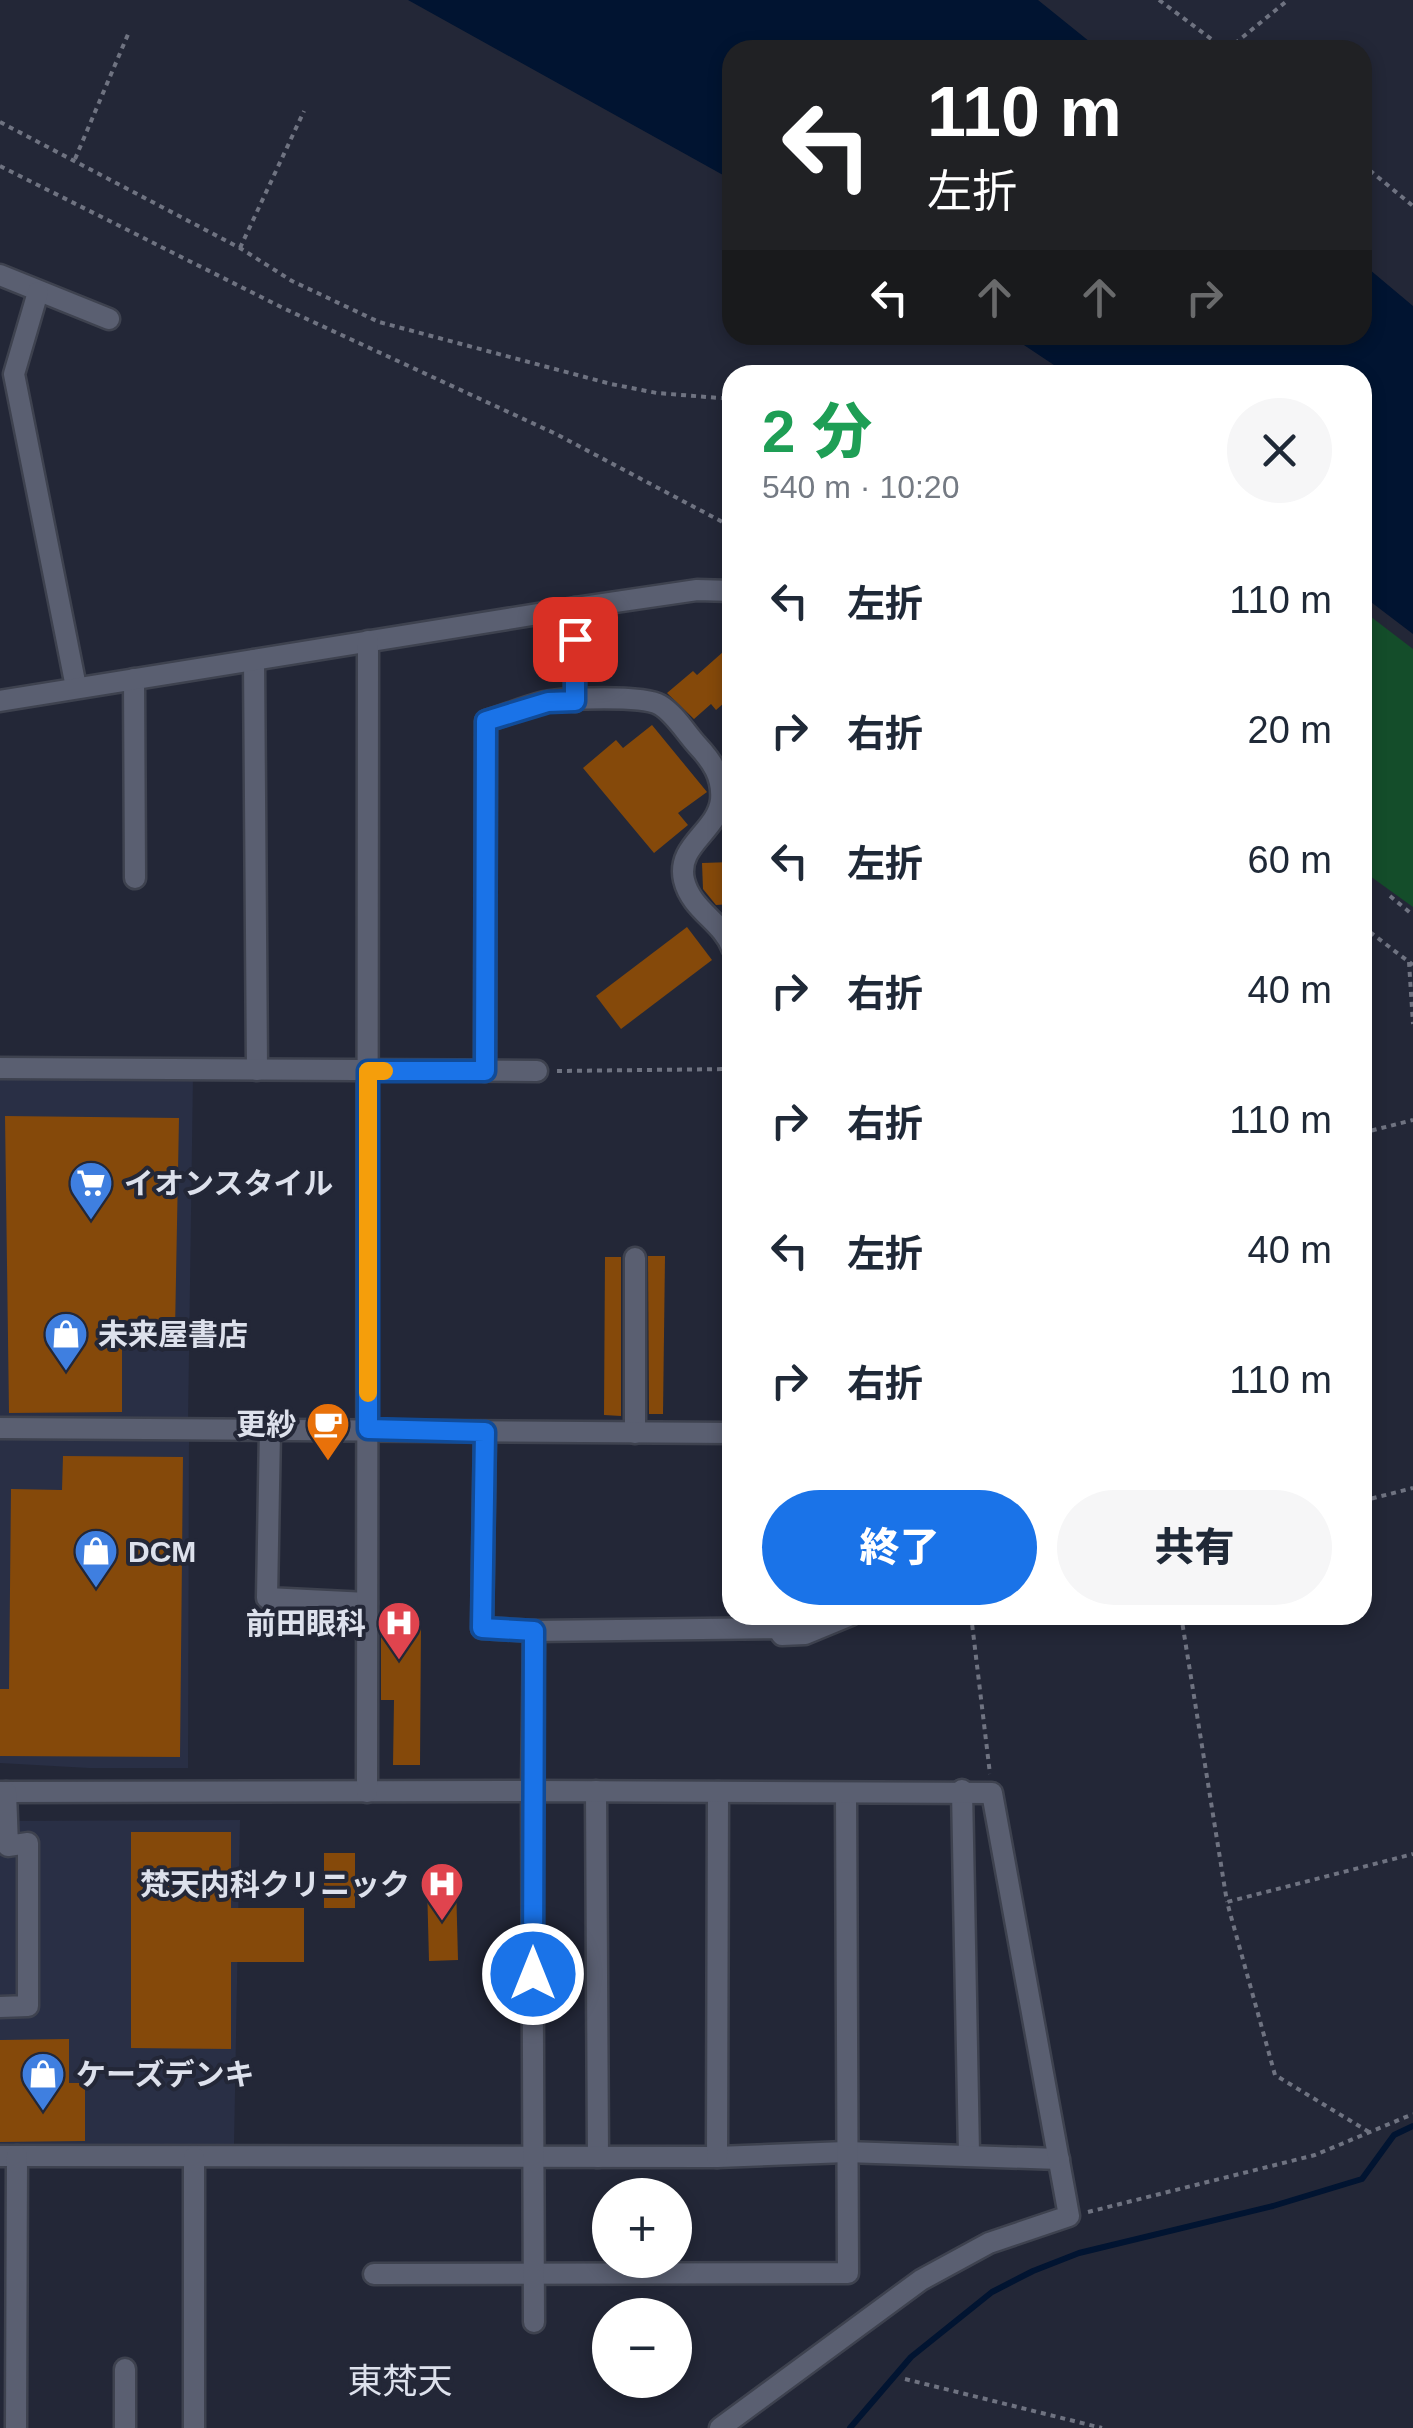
<!DOCTYPE html>
<html lang="ja">
<meta charset="utf-8">
<style>
:root{--surface:#fff;--page:#f6f6f7;--text:#1f2937;--muted:#747a83;--accent:#1a73e8}
body{margin:0;font-family:Helvetica,"Noto Sans JP",sans-serif;background:var(--page);color:var(--text);height:100vh;display:flex;flex-direction:column;font-size:38px;white-space:nowrap}
*{box-sizing:border-box;margin:0}
p{font-size:32px;color:var(--muted)}
.icon{flex:none;width:55px;height:55px;fill:none;stroke:currentColor;stroke-width:2;stroke-linecap:round;stroke-linejoin:round}
.map{position:relative;flex:1;overflow:hidden}
.drawer{position:absolute;left:722px;top:365px;width:650px;height:1260px;display:flex;flex-direction:column;background:var(--surface);border-radius:30px;box-shadow:0 5px 15px #0003}
.drawer>*{flex:none}
.guide{position:absolute;left:722px;top:40px;width:650px;height:305px;border-radius:30px;box-shadow:0 5px 15px #0003;background:#202124;color:#fff;overflow:hidden}
.fabs{position:absolute;left:592px;top:2178px;display:grid;gap:20px}
.fabs a{display:grid;place-items:center;width:100px;height:100px;border-radius:50%;background:var(--surface);box-shadow:0 5px 15px #0003;font-size:50px}
.pin{position:absolute;display:grid;place-items:center;width:85px;height:85px;color:#fff;margin:-42px;border-radius:20px;box-shadow:0 5px 15px #0006}
.me{position:absolute;width:110px;margin:-55px;rotate:0deg;stroke-linejoin:round;filter:drop-shadow(0 0 8px #0008)}
.turn{display:flex;align-items:center;gap:35px;height:210px;padding:0 40px;font-size:45px}
.turn .icon{width:130px;height:130px;stroke-width:2.5}
.turn b{display:block;font-size:70px;line-height:85px}
.lanes{display:flex;align-items:center;height:95px;padding:0 40px;background:#0003;justify-content:center;gap:50px;direction:ltr}
.lanes .off{opacity:.35}
.round{display:grid;place-items:center;flex:none;width:105px;height:105px;border-radius:52px;background:var(--page)}
.head{display:flex;align-items:center;justify-content:space-between;height:170px;padding:0 40px}
h1{font-size:60px;font-weight:800;line-height:75px;color:#1e9e55}
.primary-button{display:flex;gap:20px;margin-top:auto;padding:20px 40px}
.primary-button a{flex:1;height:115px;border-radius:60px;background:var(--accent);color:#fff;font-size:40px;font-weight:800;line-height:115px;text-align:center}
.primary-button a+a{background:var(--page);color:var(--text)}
ul{padding:0;list-style:none}
li{display:flex;align-items:center;gap:30px;height:130px;padding:0 40px}
li div{flex:1}
li b{display:block;font-size:38px}
li em{font-style:normal}
.map>svg:first-child{display:block}
</style>
<div class="map">
<svg width="1413" height="2428" viewBox="0 0 1413 2428">
<rect width="100%" height="100%" fill="#232737"/>
<g fill="#292f45">
<path d="M0 1074 193 1075 188 1423 0 1420Z"/>
<path d="M189 1435 188 1768H89L0 1763V1437Z"/>
<path d="M240 1820 234 2146H0V1821Z"/>
</g>
<path fill="#144d2a" d="M1362 610 1413 649V907L1363 871Z"/>
<g fill="#011431">
<path d="M408 0H1038L1100 50H732V180Z"/>
<path d="M1363 264 1413 306V634L1363 596 1362 375H1069L1009 335H1362Z"/>
</g>
<g fill="none" stroke-linecap="round" stroke-linejoin="round">
<path stroke="#011431" stroke-width="6" d="M850 2428 911 2357 992 2292 1033 2271 1079 2253 1273 2206 1362 2179 1394 2135 1413 2126"/>
</g>
<g fill="#85490a">
<path d="M732 644V696L716 710 711 704 694 719 667 693 693 671 697 675Z"/>
<path d="M652 725 707 792 678 813 688 825 654 853 583 768 616 740 623 748Z"/>
<path d="M732 862V904L716 905 703 889 702 863Z"/>
<path d="M687 927 712 960 621 1029 596 996Z"/>
<path d="M5 1116 179 1118 175 1331 122 1329V1412L9 1413Z"/>
<path d="M648 1256H665L663 1414H649Z"/>
<path d="M605 1257H621V1416L604 1415Z"/>
<path d="M63 1456 183 1457 180 1757 0 1756V1689H9L11 1489 62 1490Z"/>
<path d="M381 1623H421L420 1765H393L394 1700H381Z"/>
<path d="M131 1832H231V1908H304V1962H231V2049L131 2048Z"/>
<rect x="324" y="1853" width="31" height="55"/>
<path d="M456 1883 458 1960 429 1961 427 1884Z"/>
<path d="M69 2039V2083H85V2141L0 2142V2040Z"/>
</g>
<g fill="none" stroke-linecap="round" stroke-linejoin="round">
<defs>
<g id="minor">
<path d="M0 275 109 319"/>
<path d="M38 292 14 374 76 687"/>
<path d="M575 608V701"/>
<path d="M254 660 257 1070"/>
<path d="M134 679 135 878"/>
<path d="M0 701 575 608 697 590 732 591"/>
<path d="M0 1068 537 1071"/>
<path d="M485 1071 486 721C506 715 525 707 545 702 566 698 643 695 660 705 674 713 686 733 697 745 712 761 723 777 721 800 717 832 676 845 684 880 691 910 723 922 732 948"/>
<path d="M635 1258V1433"/>
<path d="M0 1428 732 1433"/>
<path d="M270 1430 267 1598 367 1603"/>
<path d="M485 1432 482 1628 534 1631 777 1628 782 1635 805 1634 851 1615"/>
<path d="M962 1790 969 2154"/>
<path d="M596 1791 598 2157"/>
<path d="M0 1792 532 1791 534 1631"/>
<path d="M367 1792 368 641"/>
<path d="M0 2007 28 2006V1843L8 1846 6 1792"/>
<path d="M0 2156 717 2157 846 2152 1059 2159"/>
<path d="M194 2157V2428"/>
<path d="M717 2157 718 1792"/>
<path d="M374 2274 848 2273 846 1793"/>
<path d="M534 2322 532 1791 992 1793 1069 2216 989 2243 921 2280 720 2428"/>
<path d="M16 2428 17 2156"/>
<path d="M125 2428V2369"/>
</g>
</defs>
<use href="#minor" stroke="#3e424f" stroke-width="25"/>
<g stroke="#6f7381" stroke-width="4" stroke-dasharray="5 5" stroke-linecap="butt">
<path d="M1159 0 1226 50"/>
<path d="M1227 50 1288 0"/>
<path d="M0 122 240 248 292 281 379 322 611 384 657 393 732 399"/>
<path d="M75 159 129 32"/>
<path d="M1362 164 1413 206"/>
<path d="M0 166 283 308 556 434 732 527"/>
<path d="M240 248 304 111"/>
<path d="M1390 896 1413 915"/>
<path d="M1362 926 1413 965"/>
<path d="M1409 962 1413 1024"/>
<path d="M557 1071 732 1069"/>
<path d="M1362 1133 1413 1120"/>
<path d="M1362 1501 1413 1488"/>
<path d="M971 1615 990 1774"/>
<path d="M1181 1615 1227 1902"/>
<path d="M1369 2132 1275 2075 1227 1902 1413 1854"/>
<path d="M1088 2212 1315 2155 1413 2114"/>
<path d="M905 2379 1102 2428"/>
</g>
<use href="#minor" stroke="#5a5f71" stroke-width="20"/>
</g>
<g fill="none" stroke-linecap="round" stroke-linejoin="round">
<defs>
<path id="route" d="M533 1974 534 1631 482 1628 485 1432 368 1429V1071H485L486 721 548 702 575 701V639"/>
</defs>
<use href="#route" stroke="#114b97" stroke-width="25"/>
<use href="#route" stroke="#1a73e8" stroke-width="18"/>
<path stroke="#f59e0b" stroke-width="18" d="M368 1393V1071H384"/>
</g>
<defs>
<symbol id="supermarket-pin" viewBox="-11 -11 22 30"><path d="M0 17L-7.5 6A9.5 9.5 0 1 1 7.5 6Z" fill="#3f7fe0" stroke="#232737"/><path d="M-6-5.5h2.5l.6 2H6L4.5 2H-2.5L-4.4-4H-6ZM-1.5 3.2a1.3 1.3 0 1 0 .1 0ZM3 3.2a1.3 1.3 0 1 0 .1 0Z" fill="#fff"/></symbol>
<symbol id="shop-pin" viewBox="-11 -11 22 30"><path d="M0 17L-7.5 6A9.5 9.5 0 1 1 7.5 6Z" fill="#3f7fe0" stroke="#232737"/><path d="M-5-2.5h2.3a2.7 3.5 0 0 1 5.4 0H5L5.5 6h-11ZM-1.5-2.5h3a1.5 2.3 0 0 0-3 0Z" fill="#fff"/></symbol>
<symbol id="cafe-pin" viewBox="-11 -11 22 30"><path d="M0 17L-7.5 6A9.5 9.5 0 1 1 7.5 6Z" fill="#e8710a" stroke="#232737"/><path d="M-5.5-4.5H6V0H3Q3 3.5 0 3.5H-2.5Q-5.5 3.5-5.5 0ZM3-3.2v2h1.7v-2ZM-6 4.5H4V6H-6Z" fill="#fff"/></symbol>
<symbol id="hospital-pin" viewBox="-11 -11 22 30"><path d="M0 17L-7.5 6A9.5 9.5 0 1 1 7.5 6Z" fill="#e0444e" stroke="#232737"/><path d="M-5-5h3v3.5h4V-5h3V5h-3V1.5h-4V5h-3Z" fill="#fff"/></symbol>
</defs>
<g fill-rule="evenodd">
<use href="#supermarket-pin" x="66" y="1158" width="50" height="68"/>
<use href="#shop-pin" x="41" y="1309" width="50" height="68"/>
<use href="#cafe-pin" x="303" y="1399" width="50" height="68"/>
<use href="#shop-pin" x="71" y="1526" width="50" height="68"/>
<use href="#hospital-pin" x="374" y="1598" width="50" height="68"/>
<use href="#hospital-pin" x="417" y="1859" width="50" height="68"/>
<use href="#shop-pin" x="18" y="2049" width="50" height="68"/>
</g>
<g text-anchor="middle" dominant-baseline="central" stroke-width="8" stroke-linejoin="round" paint-order="stroke">
<g font-size="30" font-weight="bold" fill="#dde1ec" stroke="#232737" text-anchor="start">
<text x="124" y="1183">イオンスタイル</text>
<text x="98" y="1334">未来屋書店</text>
<text x="296" y="1424" text-anchor="end">更紗</text>
<text x="128" y="1551">DCM</text>
<text x="366" y="1623" text-anchor="end">前田眼科</text>
<text x="410" y="1884" text-anchor="end">梵天内科クリニック</text>
<text x="76" y="2074">ケーズデンキ</text>
</g>
<g font-size="35" fill="#dde1ec" stroke="#232737">
<text x="400" y="2380">東梵天</text>
</g>
</g>
</svg>
<div class="fabs">
<a>+</a>
<a>−</a>
</div>
<div class="pin" style="left:575px;top:639px;background:#d93025"><svg class="icon" aria-label="arrive" viewBox="0 0 24 24"><path d="M6 21V4h12l-3 4 3 4H6"/></svg></div>
<svg class="me" style="left:533px;top:1974px" viewBox="-20 -20 40 40"><circle r="17" fill="#1a73e8" stroke="#fff" stroke-width="3"/><path d="M0-11L8 9 0 5-8 9z" fill="#fff"/></svg>
<div class="guide">
<div class="turn"><svg class="icon" aria-label="left" viewBox="0 0 24 24"><path d="M17 20v-9H6M10 6l-5 5 5 5"/></svg><div><b>110 m</b>左折</div></div>
<div class="lanes"><svg class="icon" aria-label="left" viewBox="0 0 24 24"><path d="M17 20v-9H6M10 6l-5 5 5 5"/></svg><svg class="icon off" aria-label="ahead" viewBox="0 0 24 24"><path d="M12 20V5M6 11l6-6 6 6"/></svg><svg class="icon off" aria-label="ahead" viewBox="0 0 24 24"><path d="M12 20V5M6 11l6-6 6 6"/></svg><svg class="icon off" aria-label="right" viewBox="0 0 24 24"><path d="M7 20v-9h11M14 6l5 5-5 5"/></svg></div>
</div>
<section class="drawer">
<div class="head"><div><h1>2 分</h1><p>540 m · 10:20</p></div><a class="round"><svg class="icon" aria-label="close" viewBox="0 0 24 24"><path d="M6 6l12 12M18 6L6 18"/></svg></a></div>
<ul>
<li><svg class="icon" aria-label="left" viewBox="0 0 24 24"><path d="M17 20v-9H6M10 6l-5 5 5 5"/></svg><div><b>左折</b></div><em>110 m</em></li>
<li><svg class="icon" aria-label="right" viewBox="0 0 24 24"><path d="M7 20v-9h11M14 6l5 5-5 5"/></svg><div><b>右折</b></div><em>20 m</em></li>
<li><svg class="icon" aria-label="left" viewBox="0 0 24 24"><path d="M17 20v-9H6M10 6l-5 5 5 5"/></svg><div><b>左折</b></div><em>60 m</em></li>
<li><svg class="icon" aria-label="right" viewBox="0 0 24 24"><path d="M7 20v-9h11M14 6l5 5-5 5"/></svg><div><b>右折</b></div><em>40 m</em></li>
<li><svg class="icon" aria-label="right" viewBox="0 0 24 24"><path d="M7 20v-9h11M14 6l5 5-5 5"/></svg><div><b>右折</b></div><em>110 m</em></li>
<li><svg class="icon" aria-label="left" viewBox="0 0 24 24"><path d="M17 20v-9H6M10 6l-5 5 5 5"/></svg><div><b>左折</b></div><em>40 m</em></li>
<li><svg class="icon" aria-label="right" viewBox="0 0 24 24"><path d="M7 20v-9h11M14 6l5 5-5 5"/></svg><div><b>右折</b></div><em>110 m</em></li>
</ul>
<div class="primary-button"><a>終了</a><a>共有</a></div>
</section>
</div>
